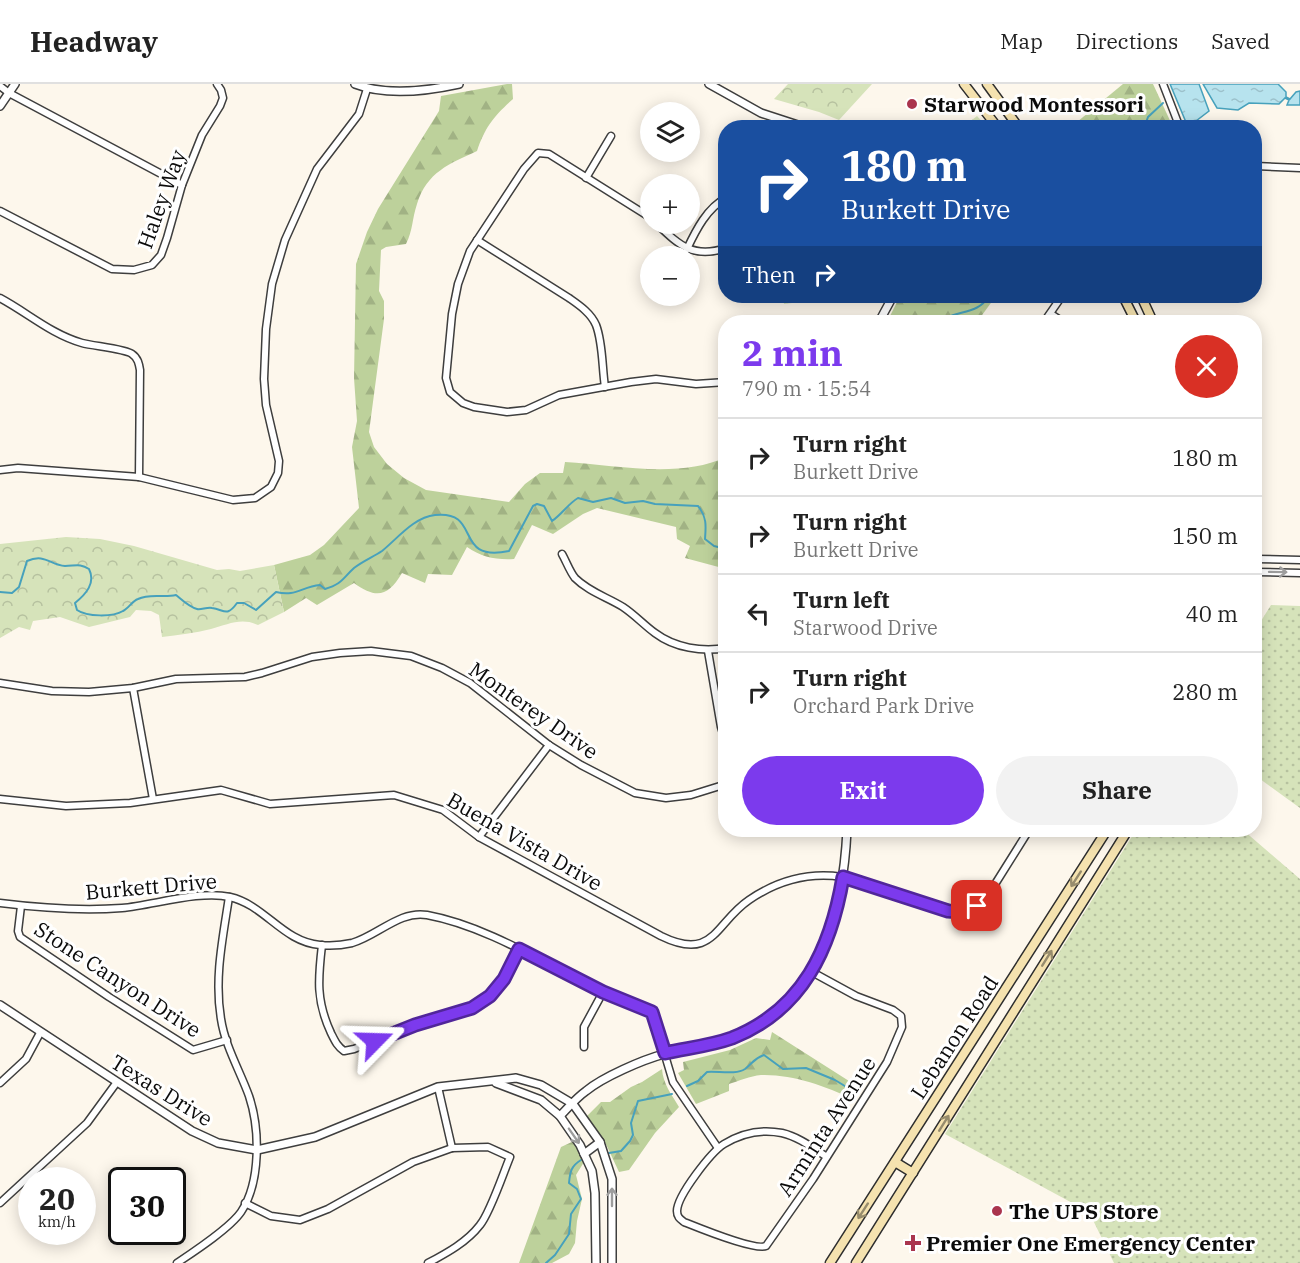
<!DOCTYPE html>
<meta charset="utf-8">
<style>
:root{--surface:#fff;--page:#f2f2f2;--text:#222;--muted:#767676;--line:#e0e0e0;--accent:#7c3aed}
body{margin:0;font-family:"IBM Plex Serif",serif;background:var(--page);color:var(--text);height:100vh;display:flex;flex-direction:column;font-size:22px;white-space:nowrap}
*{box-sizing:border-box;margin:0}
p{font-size:20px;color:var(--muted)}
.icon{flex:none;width:33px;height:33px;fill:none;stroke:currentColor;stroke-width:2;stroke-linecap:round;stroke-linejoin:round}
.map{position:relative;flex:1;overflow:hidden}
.sheet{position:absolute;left:718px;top:231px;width:544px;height:522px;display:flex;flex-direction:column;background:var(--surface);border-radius:24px;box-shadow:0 3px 15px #0003}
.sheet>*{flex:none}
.guide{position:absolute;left:718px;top:36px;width:544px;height:183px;border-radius:24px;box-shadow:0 3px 15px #0003;background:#1a4fa0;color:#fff;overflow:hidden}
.fabs{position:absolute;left:640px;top:18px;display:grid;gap:12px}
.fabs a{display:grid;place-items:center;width:60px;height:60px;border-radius:50%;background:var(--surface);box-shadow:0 3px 15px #0003;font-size:30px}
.speed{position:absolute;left:18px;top:1083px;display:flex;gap:12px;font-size:30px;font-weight:700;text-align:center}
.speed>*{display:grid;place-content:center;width:78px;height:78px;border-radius:50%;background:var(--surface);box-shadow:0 3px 15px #0003;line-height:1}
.speed small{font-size:15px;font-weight:400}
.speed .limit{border:3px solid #111;border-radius:9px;background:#fff;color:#111}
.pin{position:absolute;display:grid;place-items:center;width:51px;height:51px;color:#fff;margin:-26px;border-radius:12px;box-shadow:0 3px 9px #0006}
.me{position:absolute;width:66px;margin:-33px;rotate:68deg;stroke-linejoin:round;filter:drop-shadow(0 0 4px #0008)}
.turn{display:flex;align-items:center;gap:21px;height:126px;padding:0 24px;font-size:27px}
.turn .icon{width:78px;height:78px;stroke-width:2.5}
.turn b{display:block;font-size:42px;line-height:51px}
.then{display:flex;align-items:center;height:57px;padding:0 24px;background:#0003;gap:12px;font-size:22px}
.round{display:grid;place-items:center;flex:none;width:63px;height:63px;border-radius:32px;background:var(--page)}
.headline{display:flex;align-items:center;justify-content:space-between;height:102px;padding:0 24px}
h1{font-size:36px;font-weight:700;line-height:45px;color:var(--accent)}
.button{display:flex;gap:12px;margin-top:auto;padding:12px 24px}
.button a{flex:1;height:69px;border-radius:36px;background:var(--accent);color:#fff;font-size:24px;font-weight:700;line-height:69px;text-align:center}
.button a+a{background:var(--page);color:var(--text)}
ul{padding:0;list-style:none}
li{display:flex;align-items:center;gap:18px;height:78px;padding:0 24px;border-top:2px solid var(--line)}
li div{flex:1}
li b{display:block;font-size:22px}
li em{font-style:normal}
header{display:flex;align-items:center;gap:36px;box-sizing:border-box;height:84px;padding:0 30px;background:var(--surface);border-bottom:2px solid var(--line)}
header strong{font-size:28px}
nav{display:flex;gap:33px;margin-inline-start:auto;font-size:21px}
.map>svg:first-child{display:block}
</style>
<header>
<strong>Headway</strong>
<nav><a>Map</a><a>Directions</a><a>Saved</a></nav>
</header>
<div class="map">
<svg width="1300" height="1179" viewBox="0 0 1300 1179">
<defs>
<pattern id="grass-dots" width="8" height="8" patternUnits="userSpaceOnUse" patternTransform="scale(1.5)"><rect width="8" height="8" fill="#d6e3ba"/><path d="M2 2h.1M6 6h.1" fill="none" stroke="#b6c19f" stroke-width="1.8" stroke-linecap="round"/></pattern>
<pattern id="forest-firs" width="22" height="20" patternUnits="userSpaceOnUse" patternTransform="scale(1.5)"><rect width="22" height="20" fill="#bdd19b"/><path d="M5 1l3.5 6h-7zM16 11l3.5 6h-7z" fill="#a1b284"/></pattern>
<pattern id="park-crowns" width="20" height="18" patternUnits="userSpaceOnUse" patternTransform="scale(1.5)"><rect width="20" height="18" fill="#d6e3ba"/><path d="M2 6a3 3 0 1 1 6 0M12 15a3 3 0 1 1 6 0" fill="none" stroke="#b6c19f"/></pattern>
<pattern id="water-ripples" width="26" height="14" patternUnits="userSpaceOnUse" patternTransform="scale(1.5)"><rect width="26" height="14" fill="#b7e3ee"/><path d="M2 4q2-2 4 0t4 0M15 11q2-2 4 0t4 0" fill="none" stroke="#9cc1cb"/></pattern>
</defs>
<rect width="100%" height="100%" fill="#fdf7ec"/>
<g fill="url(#grass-dots)">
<path d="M1271 521 1300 522V724L1256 692V545Z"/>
<path d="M1136 746H1243L1300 795V1179H1114L1089 1128 945 1050Z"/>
</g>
<g fill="url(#forest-firs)">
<path d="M507 0H512L513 15C494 32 485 43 477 67 449 80 427 88 417 120 412 135 413 146 406 160L386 163 381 166 379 207 384 217V235L369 348 374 363 387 380 404 394 426 406 509 418 525 400 540 389H563L565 378C615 381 680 395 726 373V485L685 474 690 462 677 455 676 443 597 424 583 430 553 450 532 441 514 475C496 476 481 473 467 463L452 491 428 490 425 499 402 489C388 513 376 515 354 499L317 521 306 514 284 528 274 481 310 471 324 461 359 424 352 363 357 337 354 294 356 180 367 148 378 125 439 27 441 12Z"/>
<path d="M1123 0H1153L1173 43H1071Z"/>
<path d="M900 212H996L977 238H887Z"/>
<path d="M772 948 860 1004 853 1015C825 1002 792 990 761 991 750 992 739 997 729 1000V1007L696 1020 678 989 684 986 683 978 730 966 756 954 770 956Z"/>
<path d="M662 985C663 1000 672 1011 679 1023L655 1049 629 1086 619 1088 604 1056 587 1032 601 1018H610L631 1003 642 998Z"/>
<path d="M574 1057 584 1078 576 1091 582 1115 577 1137 575 1159 569 1170 552 1179H519L561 1063Z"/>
</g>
<g fill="url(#park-crowns)">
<path d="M788 0H872L839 36 819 28 774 15Z"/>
<path d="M977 32 987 43H963Z"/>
<path d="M783 212H807L808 217 784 220Z"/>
<path d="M66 453 100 455 134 462 217 486 229 485 240 487 274 481 284 528 258 541C241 533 227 541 211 545 195 549 178 551 162 553L159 531 151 527 136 526 130 533 89 543 60 533 33 537 30 546 19 543 0 554V460Z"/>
</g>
<g fill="url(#water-ripples)" stroke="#47a1bc" stroke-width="1.5">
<path d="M1170 0H1199L1209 27 1188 43Z"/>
<path d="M1203 0H1278L1286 8V13L1290 15 1296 8 1300 7V21H1287L1289 16 1285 14 1279 20 1249 19 1238 26 1217 24Z"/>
</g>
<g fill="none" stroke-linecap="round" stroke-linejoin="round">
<g stroke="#47a1bc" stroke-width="2">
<path d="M1104 44 1116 41 1120 44"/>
<path d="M1144 44 1148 33 1163 19"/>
<path d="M939 238C956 225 977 232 989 212"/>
<path d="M0 508 12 509 19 503 27 477C45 469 50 481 65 482 75 482 80 479 89 485 96 499 86 510 75 519L77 526C87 533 113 533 123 527 129 524 132 517 138 515 150 509 163 514 176 511 182 516 189 523 197 525 201 526 207 523 212 524 225 526 227 533 237 519H244L256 526 276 508C296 513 301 503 320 501L325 505C342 500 342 495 354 484 363 477 373 473 382 467 397 455 414 433 435 431 483 426 452 479 509 467L533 422 537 420 544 422 552 437C562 430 568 420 578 414L593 418 611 414 625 419 643 417 655 420 698 422C707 433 706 442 705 455L714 462 726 465"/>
<path d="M687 1002 698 997 707 988C718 987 736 991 745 985 753 979 753 975 764 971L783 985 806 984 835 996 853 1007"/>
<path d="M609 1069 621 1067 630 1057 633 1051 631 1039 638 1017 672 1010"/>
<path d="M546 1179 555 1171 569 1150 571 1130 581 1115 577 1105 569 1099C570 1088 571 1082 581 1076"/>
</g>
<defs>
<g id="minor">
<path d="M1163 0 1180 44"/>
<path d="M0 2 9 9 182 101"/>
<path d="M1256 82 1300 84"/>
<path d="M586 94 611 52"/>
<path d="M0 127 112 185 134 186 152 181 161 171 167 154 182 101 202 51 220 22 223 14 221 6 217 0"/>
<path d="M651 134 549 70 538 69 524 85 470 167 458 200 452 230 446 294 450 308 463 319 474 323 507 328 526 326 559 311 631 298 656 295 696 300 726 298"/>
<path d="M657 140C679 161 693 175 726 164"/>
<path d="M477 156 569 214C579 221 591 229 596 241 603 259 602 284 605 303"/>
<path d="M687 165C696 146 707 124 726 114"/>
<path d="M0 214C28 229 51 250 82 259 93 262 126 265 132 270 138 274 139 280 140 286L139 393"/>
<path d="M1051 230 1063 238"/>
<path d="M1044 238 1062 212"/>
<path d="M0 386 18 384 139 393 233 416 255 414 271 403 278 389 279 377 266 321 264 295 266 245 272 200 285 156 317 85 359 30 367 5"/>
<path d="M562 470C566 477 570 488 575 494 589 508 607 513 623 523 635 531 644 541 655 549 675 564 702 568 726 564"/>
<path d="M1256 475 1300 476"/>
<path d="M1256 488 1300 489"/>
<path d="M708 567 721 643 726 659"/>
<path d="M0 599 52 607 89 608 133 604 176 595 245 593 262 589 312 573 340 569 371 567 411 572 442 584 470 599 549 661 581 681 635 709 666 714 691 711 720 702 726 698"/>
<path d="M133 604 153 715"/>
<path d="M0 715 66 722 130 719 221 706 270 720 394 711 443 726 479 753 661 852C714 878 715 839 749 816 777 797 809 788 842 793L954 828 972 825 981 820 987 813 1029 746"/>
<path d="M479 753 549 661"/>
<path d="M0 819C40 824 82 827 122 824 154 821 200 806 230 813 265 821 283 858 320 861 329 862 343 861 352 859 377 852 400 826 427 831 487 842 547 881 601 907 618 915 635 921 652 928L673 998 718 1064"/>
<path d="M21 822 18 847 20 853 109 913 193 966 227 956"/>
<path d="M322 861C318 895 316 917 331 949 335 957 337 962 344 967L354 965 415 941 472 924 490 912 504 895 519 865"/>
<path d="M812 888 856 912 893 926 901 932 902 943 887 978 813 1095 766 1162C755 1167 699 1144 684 1138 680 1135 677 1133 677 1127 677 1112 711 1068 724 1060 742 1049 762 1045 782 1049 799 1053 813 1064 827 1073"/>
<path d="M584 963V943L603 908"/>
<path d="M0 999 26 975 40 949"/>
<path d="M438 1003 452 1064"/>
<path d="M0 1119 87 1039 117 998"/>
<path d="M245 1119 271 1132 300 1136 328 1125 413 1078 452 1064 488 1063 510 1073C503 1090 490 1129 480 1141 467 1158 447 1169 428 1179"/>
<path d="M177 1179C195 1167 230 1144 241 1128 261 1098 260 1045 249 1012 240 987 225 962 221 935 214 894 223 853 229 813"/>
</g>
<g id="tertiary">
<path d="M355 0C386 12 427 7 459 0"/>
<path d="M709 0 761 29 807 44"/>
<path d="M0 22 15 0"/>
<path d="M879 238 893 212"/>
<path d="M0 921 192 1047 218 1059 257 1066 315 1053 438 1003 516 994 541 1001 573 1020 600 1058 612 1095V1179"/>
<path d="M496 999 541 1016 560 1032 580 1061 592 1087 595 1109 596 1179"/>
<path d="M560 1032C568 1024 576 1014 586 1007 603 993 642 976 664 970 686 964 709 963 730 955 819 922 843 831 847 746"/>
<path d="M584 1070 600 1058"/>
</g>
<g id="secondary">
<path d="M964 0 998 44"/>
<path d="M987 0 1019 44"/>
<path d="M1123 212 1136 238"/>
<path d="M1141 212 1153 238"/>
<path d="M895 1078 913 1089"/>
<path d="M830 1179 1107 746"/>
<path d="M856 1179 1128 746"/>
</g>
</defs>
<use href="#minor" stroke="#3e3e3e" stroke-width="9"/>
<use href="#tertiary" stroke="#3e3e3e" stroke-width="10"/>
<use href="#secondary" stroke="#2d2d2d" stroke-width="11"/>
<use href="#minor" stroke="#fff" stroke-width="6"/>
<use href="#tertiary" stroke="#fff" stroke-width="7"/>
<use href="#secondary" stroke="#f5e2af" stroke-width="8"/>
</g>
<defs><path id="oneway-shaft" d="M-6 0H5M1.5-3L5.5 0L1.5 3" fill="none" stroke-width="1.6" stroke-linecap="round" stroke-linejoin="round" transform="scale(1.5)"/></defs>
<g stroke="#9d9d9d">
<use href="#oneway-shaft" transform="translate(1278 488) rotate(1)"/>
<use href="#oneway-shaft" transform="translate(574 1052) rotate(55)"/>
<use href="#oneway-shaft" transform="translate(612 1113) rotate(-90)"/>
</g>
<g stroke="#978c6d">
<use href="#oneway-shaft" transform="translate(1076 795) rotate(123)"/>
<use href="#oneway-shaft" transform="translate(1047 874) rotate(-58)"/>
<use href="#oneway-shaft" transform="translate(944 1039) rotate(-58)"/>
<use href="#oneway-shaft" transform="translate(863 1127) rotate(123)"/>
</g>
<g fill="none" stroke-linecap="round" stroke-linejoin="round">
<defs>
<path id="route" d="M375 957 415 941 472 924 490 912 504 895 519 865 603 908 652 928 665 969C687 964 710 962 732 954 803 926 831 864 843 793L948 827 962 828 977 822"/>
</defs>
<use href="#route" stroke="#51269a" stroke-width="15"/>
<use href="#route" stroke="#7c3aed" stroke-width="10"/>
</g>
<g fill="#aa354e" stroke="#fff" stroke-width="2">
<circle cx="912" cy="20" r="6"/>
<circle cx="997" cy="1127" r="6"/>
<path d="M910 1150h6v6h6v6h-6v6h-6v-6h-6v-6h6z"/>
</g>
<g text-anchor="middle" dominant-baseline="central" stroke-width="6" stroke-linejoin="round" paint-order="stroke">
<g font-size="21" font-weight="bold" fill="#0b0b0b" stroke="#fff" text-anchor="start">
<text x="924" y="20">Starwood Montessori</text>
<text x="1009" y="1127">The UPS Store</text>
<text x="926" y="1159">Premier One Emergency Center</text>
</g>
<g font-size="21" fill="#0b0b0b" stroke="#fff">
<text transform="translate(161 115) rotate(-70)">Haley Way</text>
<text transform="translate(534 626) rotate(35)">Monterey Drive</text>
<text transform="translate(525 757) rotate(30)">Buena Vista Drive</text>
<text transform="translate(151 802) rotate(-5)">Burkett Drive</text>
<text transform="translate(118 895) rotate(33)">Stone Canyon Drive</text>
<text transform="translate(954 953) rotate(-57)">Lebanon Road</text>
<text transform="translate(162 1006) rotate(32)">Texas Drive</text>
<text transform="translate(826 1042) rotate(-57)">Arminta Avenue</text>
</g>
</g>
</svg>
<div class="fabs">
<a><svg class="icon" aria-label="layers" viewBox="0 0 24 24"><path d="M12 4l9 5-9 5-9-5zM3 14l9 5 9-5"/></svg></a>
<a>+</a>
<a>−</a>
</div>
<div class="speed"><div>20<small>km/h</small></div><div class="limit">30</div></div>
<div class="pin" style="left:977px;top:822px;background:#d93025"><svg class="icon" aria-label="arrive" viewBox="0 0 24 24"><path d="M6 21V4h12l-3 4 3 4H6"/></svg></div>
<svg class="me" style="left:375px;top:957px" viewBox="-20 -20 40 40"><path d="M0-17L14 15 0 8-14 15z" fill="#7c3aed" stroke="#fff" stroke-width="4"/></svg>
<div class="guide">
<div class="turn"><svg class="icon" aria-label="right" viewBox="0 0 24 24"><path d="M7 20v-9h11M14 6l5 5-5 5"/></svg><div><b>180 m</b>Burkett Drive</div></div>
<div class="then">Then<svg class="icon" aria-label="right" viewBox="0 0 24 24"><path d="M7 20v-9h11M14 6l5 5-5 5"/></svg></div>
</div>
<section class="sheet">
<div class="headline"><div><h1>2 min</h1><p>790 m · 15:54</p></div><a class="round" style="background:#d93025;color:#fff"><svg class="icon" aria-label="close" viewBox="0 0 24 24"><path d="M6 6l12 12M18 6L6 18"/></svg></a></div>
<ul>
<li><svg class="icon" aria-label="right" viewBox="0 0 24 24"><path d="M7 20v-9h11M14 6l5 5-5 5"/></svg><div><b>Turn right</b><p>Burkett Drive</p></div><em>180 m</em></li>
<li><svg class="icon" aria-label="right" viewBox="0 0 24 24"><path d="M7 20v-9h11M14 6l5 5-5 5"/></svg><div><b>Turn right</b><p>Burkett Drive</p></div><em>150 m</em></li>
<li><svg class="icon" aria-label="left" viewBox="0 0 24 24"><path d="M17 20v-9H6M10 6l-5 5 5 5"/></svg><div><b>Turn left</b><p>Starwood Drive</p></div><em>40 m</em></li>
<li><svg class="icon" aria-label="right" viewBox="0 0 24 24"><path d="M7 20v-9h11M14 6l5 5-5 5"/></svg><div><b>Turn right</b><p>Orchard Park Drive</p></div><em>280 m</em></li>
</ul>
<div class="button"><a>Exit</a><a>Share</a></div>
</section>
</div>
